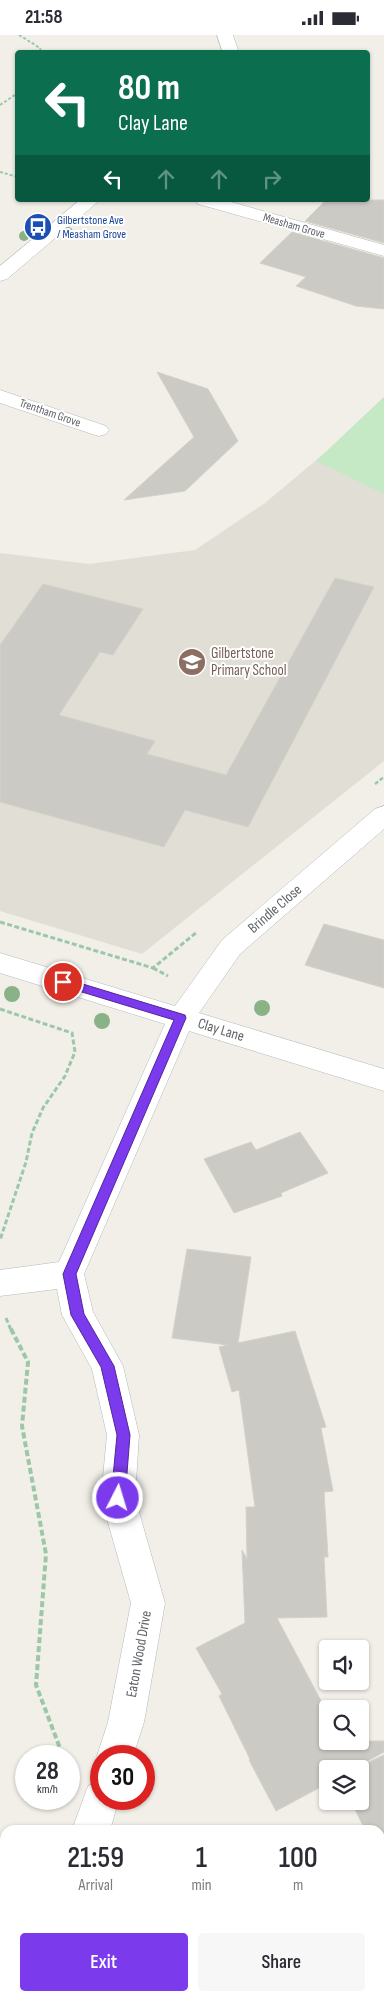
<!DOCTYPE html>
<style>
:root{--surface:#fff;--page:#f7f7f7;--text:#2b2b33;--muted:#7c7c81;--accent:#7c3aed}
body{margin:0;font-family:"Sofia Sans Condensed",sans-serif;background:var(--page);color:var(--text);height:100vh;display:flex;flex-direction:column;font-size:19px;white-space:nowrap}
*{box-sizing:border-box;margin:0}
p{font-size:16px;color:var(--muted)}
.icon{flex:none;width:28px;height:28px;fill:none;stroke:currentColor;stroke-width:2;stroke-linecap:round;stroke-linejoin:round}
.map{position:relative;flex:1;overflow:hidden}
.sheet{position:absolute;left:0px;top:1790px;width:385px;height:176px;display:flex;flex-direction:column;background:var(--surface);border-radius:15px 15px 0 0;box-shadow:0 1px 4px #0004}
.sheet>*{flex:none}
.banner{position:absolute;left:15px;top:15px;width:355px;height:152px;border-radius:5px;box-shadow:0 1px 4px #0004;background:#0b6e4f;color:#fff;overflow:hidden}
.fabs{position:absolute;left:319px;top:1605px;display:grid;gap:10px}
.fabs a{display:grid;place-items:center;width:50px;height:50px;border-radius:5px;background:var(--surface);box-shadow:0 1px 4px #0004;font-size:25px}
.speed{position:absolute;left:15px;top:1710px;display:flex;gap:10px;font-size:25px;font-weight:700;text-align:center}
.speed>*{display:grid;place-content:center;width:65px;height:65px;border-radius:50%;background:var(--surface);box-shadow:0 1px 4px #0004;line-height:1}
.speed small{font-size:12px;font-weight:400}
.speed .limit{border:8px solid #d22;background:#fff;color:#111}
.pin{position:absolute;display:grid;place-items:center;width:42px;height:42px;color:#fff;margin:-21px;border:2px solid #fff;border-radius:50%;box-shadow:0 1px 5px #0007}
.me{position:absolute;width:55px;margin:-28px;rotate:5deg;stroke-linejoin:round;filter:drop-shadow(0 0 4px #0008)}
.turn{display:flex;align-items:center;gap:18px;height:105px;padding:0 20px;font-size:22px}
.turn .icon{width:65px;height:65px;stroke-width:2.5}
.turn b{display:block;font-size:35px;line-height:42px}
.lanes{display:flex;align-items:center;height:48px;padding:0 20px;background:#0003;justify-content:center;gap:25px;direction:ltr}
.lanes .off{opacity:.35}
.eta{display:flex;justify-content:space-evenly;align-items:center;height:85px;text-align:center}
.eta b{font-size:30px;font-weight:600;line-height:35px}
.button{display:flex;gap:10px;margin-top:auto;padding:10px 20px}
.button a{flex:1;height:58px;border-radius:5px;background:var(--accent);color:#fff;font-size:20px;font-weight:600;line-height:58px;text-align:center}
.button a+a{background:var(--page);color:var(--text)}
.status{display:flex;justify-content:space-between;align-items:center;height:35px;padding:0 25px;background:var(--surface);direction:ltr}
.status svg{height:14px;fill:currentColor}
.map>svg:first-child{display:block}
</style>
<div class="status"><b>21:58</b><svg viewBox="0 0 49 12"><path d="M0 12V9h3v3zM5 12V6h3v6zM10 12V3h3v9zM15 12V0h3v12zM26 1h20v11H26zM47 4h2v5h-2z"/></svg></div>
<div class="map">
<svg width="384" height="1966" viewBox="0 0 384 1966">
<rect width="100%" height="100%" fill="#f1efe8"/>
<path fill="#e1ded6" d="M384 362V726L142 919 0 876V518L89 529 195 515 265 468 333 411Z"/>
<g fill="#c5e8c5">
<path d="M384 362V459L316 426Z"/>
<path d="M380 1906 384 1909V1966H14L23 1961H380Z"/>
</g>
<g fill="#cccac5" stroke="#d6d1c6">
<path d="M326 165H384V208L305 186Z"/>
<path d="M292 197 384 223V274L356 271 296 251 306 242 260 228Z"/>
<path d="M157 337 208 354 238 406 185 456 124 465 194 402Z"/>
<path d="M335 543 374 552 248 792 185 775 164 812 0 767V610L43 549 143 574 113 620 100 617 59 680 155 706 147 719 226 740Z"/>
<path d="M324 889 384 905V953L305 930Z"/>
<path d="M300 1097 328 1138 281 1158 282 1161 234 1178 204 1124 251 1107 256 1115Z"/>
<path d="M187 1214 251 1222 238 1308 295 1296 326 1392 321 1393 333 1456 324 1457 328 1522H324L327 1582 277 1583 328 1679V1706H384V1717L353 1734H328V1748L276 1776 249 1725 250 1724 219 1661 222 1659 196 1613 245 1588 242 1515 247 1524 246 1472H255L239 1355 232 1357 219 1312 228 1310 172 1303Z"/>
<path d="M384 1720V1833L380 1825V1795H365L351 1766H360V1734H354Z"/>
</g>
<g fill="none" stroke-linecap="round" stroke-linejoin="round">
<defs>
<g id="minor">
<path d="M217 0H233L239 18H223Z"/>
<path d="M80 165H100L7 244 0 246V231Z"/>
<path d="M195 165H224L384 210V221L198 169Z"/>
<path d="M0 355 106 391 109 395 106 399 99 401 92 399 0 368Z"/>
<path d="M384 771V794L240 919 199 978 384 1034V1056L189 996 84 1239 93 1277 123 1331 139 1400 135 1463 165 1568 144 1687 133 1721H101V1732L97 1721 108 1687 131 1568 101 1463 107 1400 92 1334 62 1280 57 1254 0 1261V1235L59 1227 165 989 0 938V918L175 971 222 905 375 774Z"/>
<path d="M101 1746V1764H119L110 1795H72L88 1751Z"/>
<path d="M380 1850 384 1852V1891L380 1889Z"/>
<path d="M5 1894V1934L0 1936V1896Z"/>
</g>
</defs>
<use href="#minor" stroke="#b5b8bc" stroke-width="1"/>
<g stroke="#9cc7a9" stroke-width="2" stroke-dasharray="3 2" stroke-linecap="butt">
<path d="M19 0 40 13 41 18"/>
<path d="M0 70 18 58"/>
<path d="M0 137 18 142"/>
</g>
<path stroke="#9cc7a9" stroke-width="2.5" stroke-dasharray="4 2" stroke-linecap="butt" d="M375 749 384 742"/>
<g stroke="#9cc7a9" stroke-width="3" stroke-dasharray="5 2.5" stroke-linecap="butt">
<path d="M0 887 153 933 197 897"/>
<path d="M153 933 168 941"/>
<path d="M0 974 72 998 75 1017 65 1041 43 1073 32 1098 26 1127 0 1205"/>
<path d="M6 1283 11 1295"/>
</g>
<g stroke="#9cc7a9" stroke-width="4" stroke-dasharray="6 3" stroke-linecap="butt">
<path d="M11 1294 28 1327 22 1391 46 1519 36 1650 63 1721"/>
<path d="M146 1961V1966"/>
</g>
<use href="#minor" fill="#fff" fill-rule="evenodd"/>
</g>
<g fill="#89b387">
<circle cx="68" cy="197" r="5"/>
<circle cx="24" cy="201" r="5"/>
<circle cx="12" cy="959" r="8"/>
<circle cx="262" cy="973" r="8"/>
<circle cx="102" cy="986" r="8"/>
</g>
<path fill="#7c3aed" stroke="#51269a" d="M63 943 185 980 186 983 76 1239 84 1279 114 1331 130 1400 125 1463 123 1468 118 1469 113 1468 111 1463 117 1400 101 1332 71 1280 63 1239 174 985 59 950 58 947Z"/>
<defs>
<symbol id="bus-disc" viewBox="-11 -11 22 22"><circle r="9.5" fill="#1a4fb4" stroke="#fff"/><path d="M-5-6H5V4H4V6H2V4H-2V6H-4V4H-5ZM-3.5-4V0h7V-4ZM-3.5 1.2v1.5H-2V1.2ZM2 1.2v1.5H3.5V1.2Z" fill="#fff"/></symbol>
<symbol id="school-disc" viewBox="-11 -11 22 22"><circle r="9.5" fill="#8d6e63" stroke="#fff"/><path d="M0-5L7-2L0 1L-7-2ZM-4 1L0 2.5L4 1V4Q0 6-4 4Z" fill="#fff"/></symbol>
</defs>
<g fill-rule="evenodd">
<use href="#bus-disc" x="22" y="176" width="32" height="32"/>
<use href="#school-disc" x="176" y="611" width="32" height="32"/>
</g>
<g text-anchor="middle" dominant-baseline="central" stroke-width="4" stroke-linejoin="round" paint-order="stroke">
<g font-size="12" fill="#164399" stroke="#fff" text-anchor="start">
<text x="57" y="185">Gilbertstone Ave<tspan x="57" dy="14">/ Measham Grove</tspan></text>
</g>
<g font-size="12" fill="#5f6368" stroke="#fff">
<text transform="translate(294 191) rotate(16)">Measham Grove</text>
<text transform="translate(50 378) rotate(19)">Trentham Grove</text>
</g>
<g font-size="15" fill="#785e54" stroke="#fff" text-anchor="start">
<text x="211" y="618">Gilbertstone<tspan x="211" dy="17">Primary School</tspan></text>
</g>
<g font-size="15" fill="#5f6368" stroke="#fff">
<text transform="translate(275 874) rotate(-41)">Brindle Close</text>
<text transform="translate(221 995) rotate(17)">Clay Lane</text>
<text transform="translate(139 1619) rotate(-80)">Eaton Wood Drive</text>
</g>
</g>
</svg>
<div class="fabs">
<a><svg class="icon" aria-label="sound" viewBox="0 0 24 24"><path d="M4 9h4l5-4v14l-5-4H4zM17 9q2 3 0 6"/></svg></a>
<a><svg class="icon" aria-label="search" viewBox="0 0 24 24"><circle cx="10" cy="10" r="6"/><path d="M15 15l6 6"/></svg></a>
<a><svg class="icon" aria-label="layers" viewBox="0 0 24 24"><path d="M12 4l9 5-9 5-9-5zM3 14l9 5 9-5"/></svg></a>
</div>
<div class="speed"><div>28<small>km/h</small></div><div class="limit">30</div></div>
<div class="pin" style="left:63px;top:947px;background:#d93025"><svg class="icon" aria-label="arrive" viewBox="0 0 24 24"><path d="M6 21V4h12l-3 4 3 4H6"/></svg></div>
<svg class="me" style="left:118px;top:1463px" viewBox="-20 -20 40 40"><circle r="17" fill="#7c3aed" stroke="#fff" stroke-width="3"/><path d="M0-11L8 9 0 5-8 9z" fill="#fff"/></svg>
<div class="banner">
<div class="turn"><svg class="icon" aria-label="left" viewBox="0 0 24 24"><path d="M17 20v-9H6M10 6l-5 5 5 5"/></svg><div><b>80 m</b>Clay Lane</div></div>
<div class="lanes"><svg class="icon" aria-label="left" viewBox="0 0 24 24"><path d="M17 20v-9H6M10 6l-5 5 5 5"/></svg><svg class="icon off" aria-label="ahead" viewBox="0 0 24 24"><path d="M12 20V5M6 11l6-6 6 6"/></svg><svg class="icon off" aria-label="ahead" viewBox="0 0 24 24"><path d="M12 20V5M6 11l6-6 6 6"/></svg><svg class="icon off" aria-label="right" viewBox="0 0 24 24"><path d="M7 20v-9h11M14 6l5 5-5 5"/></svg></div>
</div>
<section class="sheet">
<div class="eta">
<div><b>21:59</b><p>Arrival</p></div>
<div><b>1</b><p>min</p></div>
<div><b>100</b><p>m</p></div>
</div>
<div class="button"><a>Exit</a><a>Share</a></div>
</section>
</div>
